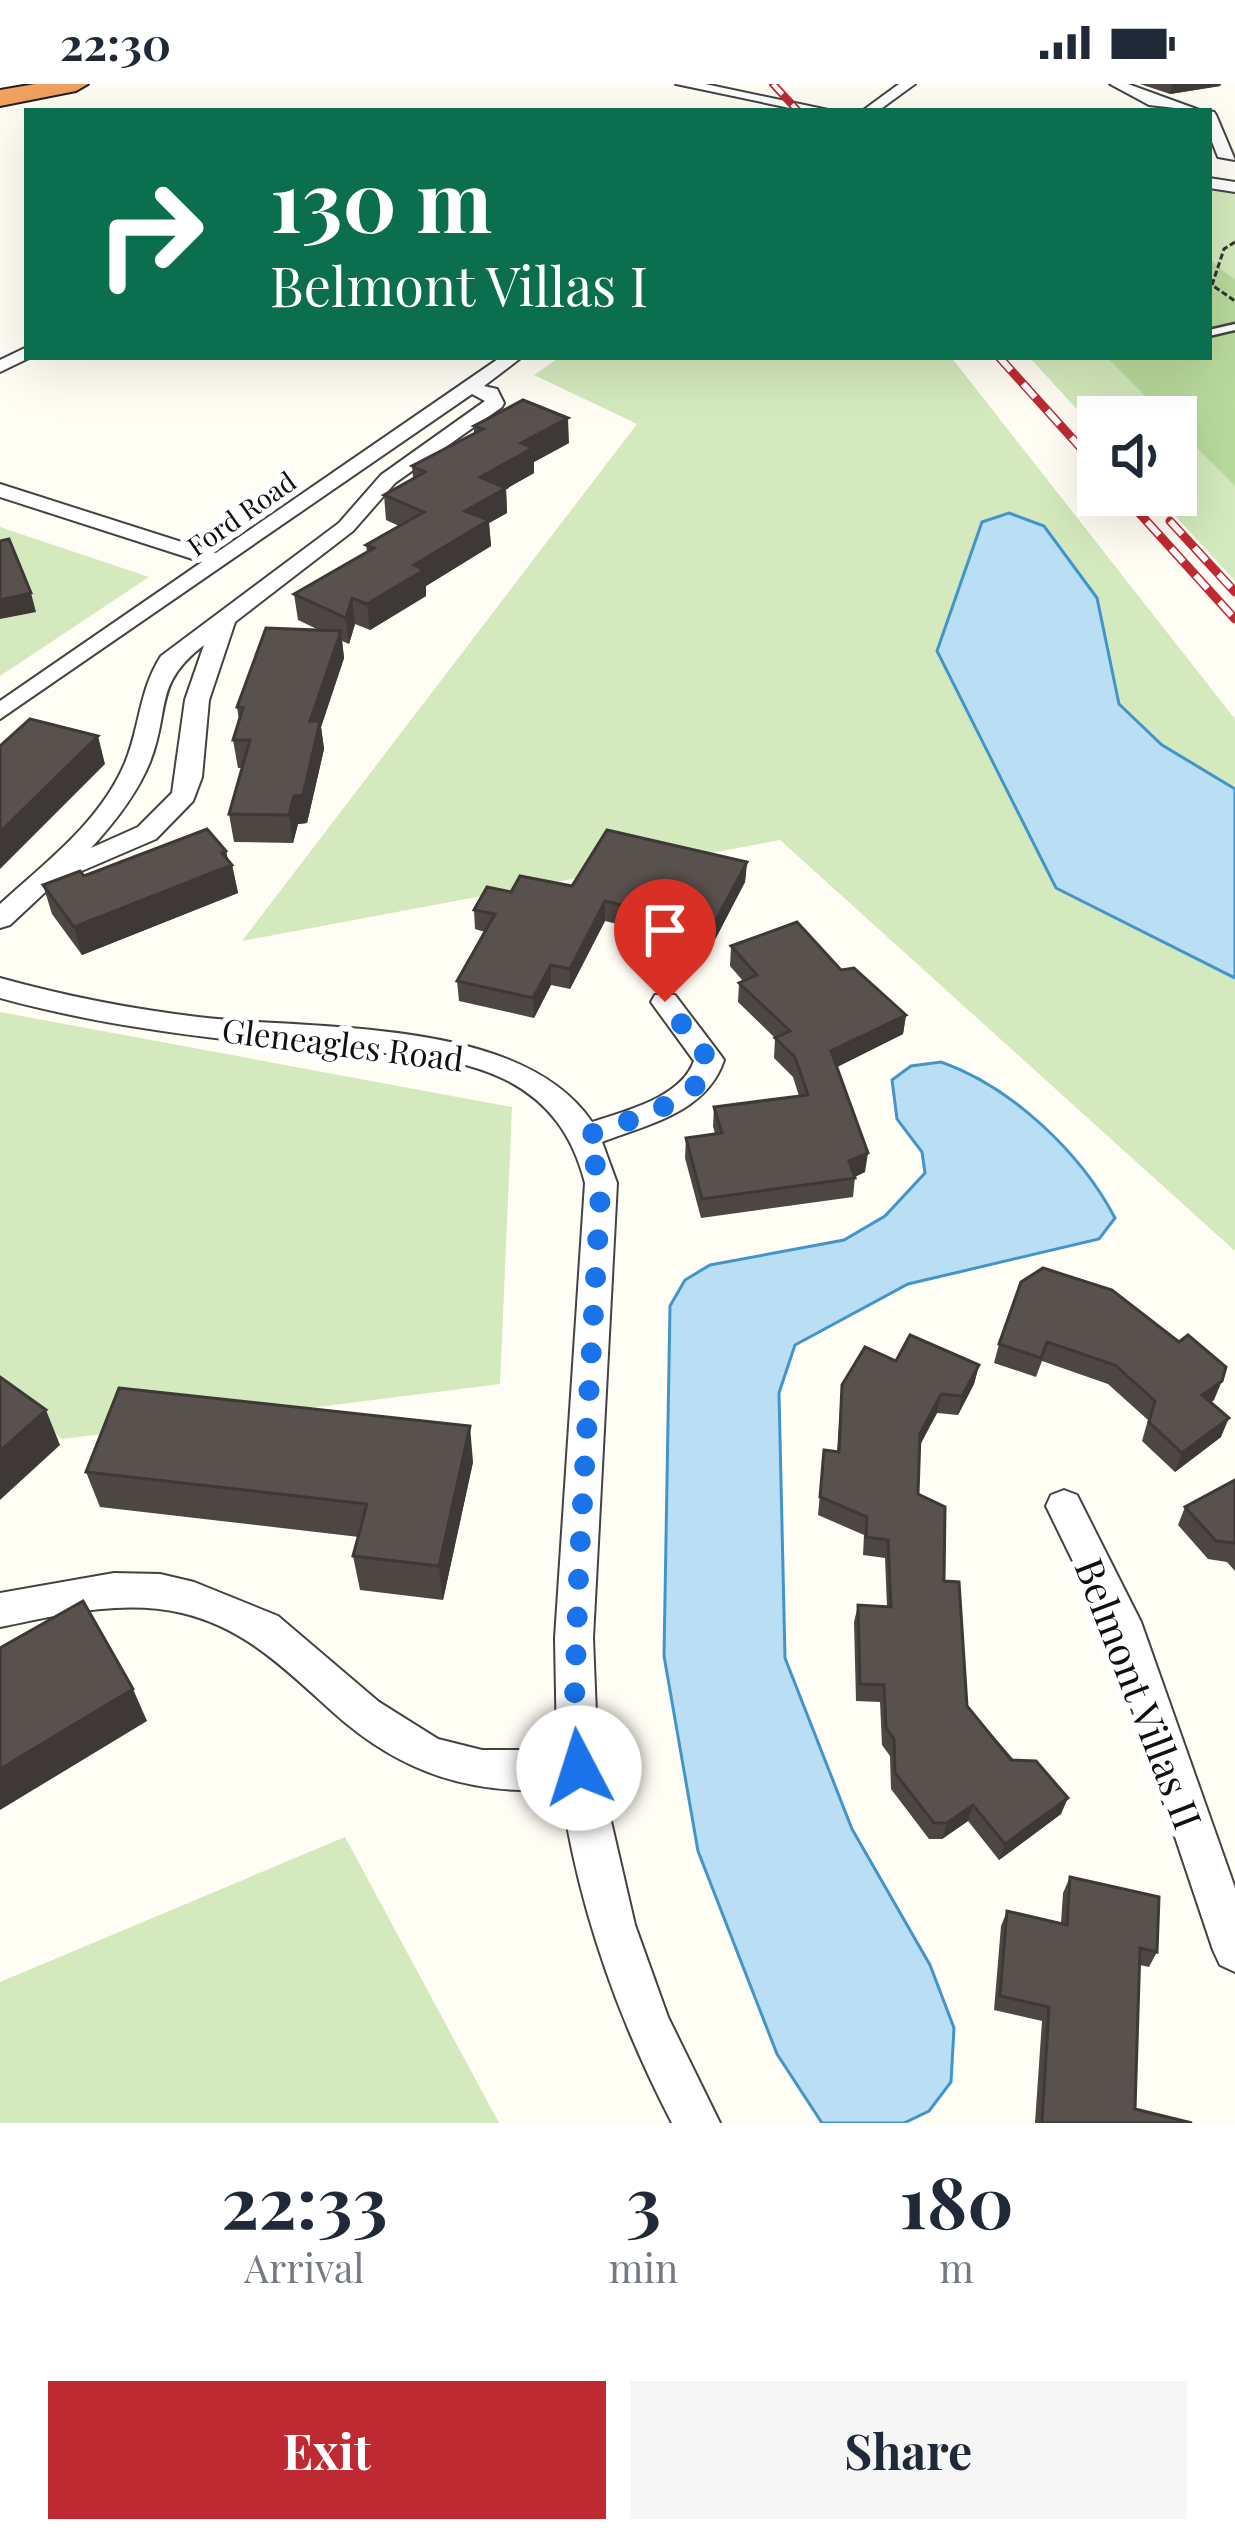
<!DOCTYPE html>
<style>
:root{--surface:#fff;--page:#f6f6f7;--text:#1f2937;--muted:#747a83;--accent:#bf2a32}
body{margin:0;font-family:"Playfair Display",serif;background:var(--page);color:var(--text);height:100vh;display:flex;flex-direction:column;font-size:45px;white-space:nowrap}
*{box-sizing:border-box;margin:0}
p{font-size:39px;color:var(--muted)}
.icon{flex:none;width:66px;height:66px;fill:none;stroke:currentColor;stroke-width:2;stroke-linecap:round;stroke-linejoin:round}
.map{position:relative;height:2039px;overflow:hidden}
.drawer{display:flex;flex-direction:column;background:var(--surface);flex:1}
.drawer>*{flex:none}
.guide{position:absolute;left:24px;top:24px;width:1188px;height:252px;border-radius:0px;box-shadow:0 12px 48px #0002;background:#0b6e4f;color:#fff;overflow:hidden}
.fabs{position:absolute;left:1077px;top:312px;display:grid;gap:24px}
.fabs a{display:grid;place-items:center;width:120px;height:120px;border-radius:0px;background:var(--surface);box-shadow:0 12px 48px #0002;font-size:60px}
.pin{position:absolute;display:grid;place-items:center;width:102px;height:102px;color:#fff;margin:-123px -51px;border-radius:50% 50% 50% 0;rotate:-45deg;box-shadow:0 0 12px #0007}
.pin .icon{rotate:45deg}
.me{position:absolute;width:132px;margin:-66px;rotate:355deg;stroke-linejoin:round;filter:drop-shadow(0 0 9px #0008)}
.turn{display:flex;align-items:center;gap:42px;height:252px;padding:0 48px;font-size:54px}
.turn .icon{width:156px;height:156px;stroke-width:2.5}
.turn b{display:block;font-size:84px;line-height:102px}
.eta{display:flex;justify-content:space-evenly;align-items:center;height:204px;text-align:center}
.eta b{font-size:72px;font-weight:700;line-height:84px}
.button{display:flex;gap:24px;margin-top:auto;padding:24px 48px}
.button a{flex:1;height:138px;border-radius:0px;background:var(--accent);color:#fff;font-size:48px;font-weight:700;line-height:138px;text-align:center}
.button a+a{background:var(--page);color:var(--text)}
.status{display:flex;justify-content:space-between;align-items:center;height:84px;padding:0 60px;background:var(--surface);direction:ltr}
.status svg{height:33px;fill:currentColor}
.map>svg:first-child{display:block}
</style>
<div class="status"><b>22:30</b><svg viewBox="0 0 49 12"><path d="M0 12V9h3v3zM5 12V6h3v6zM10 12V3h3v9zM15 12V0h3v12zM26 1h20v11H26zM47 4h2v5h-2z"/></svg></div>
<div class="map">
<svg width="1235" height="2039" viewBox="0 0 1235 2039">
<rect width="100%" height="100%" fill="#fffdf4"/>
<g fill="#d4e9bd">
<path d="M1209 103 1235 108V497L1156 411H1176V333H1098V348L1029 273H1209Z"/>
<path d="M560 273H951L1235 635V1167L780 756 242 857 637 340 534 291Z"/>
<path d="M0 443 149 493 0 592Z"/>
<path d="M0 928 512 1023 500 1300 62 1355 0 1302Z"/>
<path d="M345 1753 499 2039H0V1898Z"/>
</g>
<path fill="#b9da9d" d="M1209 175 1235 196V402L1176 343V333H1166L1107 273H1209Z"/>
<g fill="#badff5" stroke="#4295cb" stroke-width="3">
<path d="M1009 429 1044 442 1097 514 1119 620 1162 661 1235 705V894L1056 804 937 567 982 438Z"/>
<path d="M941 978C1012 1003 1081 1069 1115 1134L1099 1155 908 1200 795 1261 779 1309 785 1574 852 1745 930 1881 954 1944 951 1998 929 2027 904 2039H822L777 1970 698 1767 664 1572 670 1222 685 1196 710 1181 844 1156 885 1132 925 1089 922 1068 897 1035 892 996 911 982Z"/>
</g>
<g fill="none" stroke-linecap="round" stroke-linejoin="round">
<defs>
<path id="lane" d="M1235 240V246L1209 252V246Z"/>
<g id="street">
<path d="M676 0H705L833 27H804Z"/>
<path d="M899 0H915L878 27H862Z"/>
<path d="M1110 0H1128L1202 27 1149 21Z"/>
<path d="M1208 27 1214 28 1216 31 1235 76 1218 73 1209 50Z"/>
<path d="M1209 94 1235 98V108L1209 104Z"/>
<path d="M27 263V273H31L0 288V276Z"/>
<path d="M501 273H522L484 302 497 305 504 319 502 323 395 399 353 447 235 538 209 616 202 693 193 717 156 755 56 798 10 841 0 844V820C46 778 100 738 125 679 140 643 139 606 161 572L339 439 381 391 485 317 472 310 0 635V617L202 478 0 413V400L216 469ZM204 561 185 616 172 709 138 743 91 764C114 739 137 710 150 678 171 625 152 601 204 561Z"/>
<path d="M0 894C65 912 131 925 198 933 315 947 520 932 592 1038 625 1027 681 1014 694 977L651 918 655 911H675L719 969 724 976C707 1028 649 1040 602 1058L617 1099 593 1554 598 1681 635 1841 668 1933 720 2039H672C618 1935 578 1822 561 1705 472 1712 401 1689 334 1629 287 1587 246 1544 182 1529 121 1515 60 1531 0 1543V1509L114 1489 160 1490 194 1498 278 1532 379 1618 438 1655 482 1666H557L555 1554 585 1099C573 1052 549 1017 504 995 442 965 365 970 297 963 197 953 98 941 0 914Z"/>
<path d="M1064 1406 1077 1411 1141 1538 1235 1804V1888L1220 1881 1213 1866 1104 1541 1046 1422 1051 1411Z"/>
</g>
<path id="highway" d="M35 0H88L76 7 0 22V6Z"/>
</defs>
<use href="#lane" stroke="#434343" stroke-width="5"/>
<use href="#street" stroke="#434343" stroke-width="4"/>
<use href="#highway" stroke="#212121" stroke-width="4"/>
<path stroke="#323232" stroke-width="3" stroke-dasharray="6 3" stroke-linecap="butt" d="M1235 158 1224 165 1212 201 1235 217"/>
<use href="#lane" fill="#fff" fill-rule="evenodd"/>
<use href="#street" fill="#fff" fill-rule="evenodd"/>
<use href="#highway" fill="#f1a160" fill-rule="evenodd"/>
<defs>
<path id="rail-far1" d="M773 0 798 27"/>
<g id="rail">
<path d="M999 273 1098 383"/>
<path d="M1123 411 1235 535"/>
<path d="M1170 437 1235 508"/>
</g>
</defs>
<use href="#rail-far1" stroke="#bf2a32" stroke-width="8"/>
<use href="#rail" stroke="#bf2a32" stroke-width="9"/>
<use href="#rail-far1" stroke="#fff" stroke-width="4.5" stroke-dasharray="14" stroke-linecap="butt"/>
<use href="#rail" stroke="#fff" stroke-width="6" stroke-dasharray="18" stroke-linecap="butt"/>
</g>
<g fill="#4d4642">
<path d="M1140 0H1221L1220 2 1170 10Z"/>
<path d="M474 342 569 359 534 378V389L506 405 507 429 489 439 491 462 426 502V512L370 546 355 540 349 560 342 557 344 574 321 643 324 665 307 739 298 740 293 759 234 758 229 730 242 684H238L233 656 239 636 237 623 319 546 298 536 294 510 367 468 366 461 399 442 386 436 384 411 413 394 412 382 474 350Z"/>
<path d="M226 767 228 776 232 781 238 809 82 871 52 830 43 801Z"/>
<path d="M747 778 745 798 708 869 675 861V854L605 837 570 905 551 901 534 934 459 917 457 897 485 848 475 845 474 826 511 808 572 802Z"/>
<path d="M731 862 841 886 906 931 903 950 837 983 865 1088 855 1093 853 1113 701 1134 685 1074 686 1054 715 1050 713 1042 714 1023 799 1012 793 993 774 974 775 954 738 918 739 899 743 897 730 882Z"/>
<path d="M1021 1198 1214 1316 1211 1318 1221 1353 1175 1388 1142 1357 1148 1336 1108 1300 1042 1277 1036 1293 994 1279 999 1260Z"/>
<path d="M896 1277 979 1281 974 1300 958 1331 937 1329 919 1361 918 1410 944 1497 967 1622 1061 1730 999 1776 968 1737 942 1755H929L891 1705 890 1672 882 1661 880 1618 856 1617 854 1538 858 1521 887 1523 885 1474 863 1471 864 1451 818 1431 824 1366 837 1367 842 1301Z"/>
<path d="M473 1378 443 1516 360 1506 353 1472 359 1453 100 1423 86 1388Z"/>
<path d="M1235 1396V1487L1227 1478 1208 1475 1178 1441 1185 1423Z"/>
<path d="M1070 1793 1157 1868 1149 1883 1140 1881 1135 2025 1192 2039H1035L1042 1937 994 1926 1001 1842 1007 1827 1061 1839 1063 1809Z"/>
</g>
<g fill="#3e3936">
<path d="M1172 0H1221L1220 2 1170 10Z"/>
<path d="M568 334 569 359 534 378V389L506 405 507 429 489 439 491 462 426 502V512L370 546 367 520 465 427 480 393 521 359Z"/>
<path d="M31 509 36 528 0 535V516Z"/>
<path d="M352 514 355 540 349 560 346 534Z"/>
<path d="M341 547 344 574 321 643 324 665 307 739 298 740 293 759 289 731 310 637Z"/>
<path d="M98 652 105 680 0 785V748Z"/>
<path d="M226 767 229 782 232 781 238 809 82 871 74 843Z"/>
<path d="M747 778 745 798 708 869 709 849Z"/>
<path d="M605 817V837L570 905V885Z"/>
<path d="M551 881V901L534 934 533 914Z"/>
<path d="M906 931 903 950 829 987 831 967Z"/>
<path d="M868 1069 865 1088 852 1094 849 1077Z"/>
<path d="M979 1281 974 1300 958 1331 962 1312Z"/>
<path d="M1222 1297 1214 1316 1195 1330 1202 1311Z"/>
<path d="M941 1310 937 1329 916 1369 920 1350Z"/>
<path d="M46 1326 60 1361 0 1416V1367Z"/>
<path d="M1229 1334 1221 1353 1175 1388 1182 1369Z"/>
<path d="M470 1342 473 1378 443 1516 439 1482Z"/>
<path d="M133 1605 147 1637 0 1726V1685Z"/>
<path d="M1068 1714 1061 1730 999 1776 1005 1760Z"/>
<path d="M973 1721 968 1737 942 1755 947 1739Z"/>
</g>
<g fill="#59514d" stroke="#3e3936" stroke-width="3">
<path d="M523 316 568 334 521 359 533 364 480 393 506 404 465 427 489 436 414 481 424 486 367 520 352 514 346 534 294 510 374 464 366 461 424 428 384 411 425 388 412 382 483 345 474 342Z"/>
<path d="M9 455 31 509 0 516V457Z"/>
<path d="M266 544 341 547 310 637H320L303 711 294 712 289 731 229 730 250 656H233L243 624 237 623Z"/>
<path d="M30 635 98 652 0 748V662Z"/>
<path d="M207 745 226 767 222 769 232 781 74 843 43 801 80 787 84 792Z"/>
<path d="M607 746 747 778 709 849 675 841 679 835 605 817 570 885 551 881 533 914 457 897 495 830 474 826 487 803 511 808 520 792 572 802Z"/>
<path d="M797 838 841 886 854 884 906 931 831 967 868 1069 849 1077 855 1094 702 1115 686 1054 722 1049 714 1023 808 1011 795 973 775 954 790 947 739 899 757 891 731 862Z"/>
<path d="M1043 1184 1112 1206 1179 1258 1188 1251 1226 1283 1222 1297 1202 1311 1229 1334 1182 1369 1149 1338 1155 1317 1115 1281 1047 1258 1041 1274 999 1260 1021 1198Z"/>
<path d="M910 1251 979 1281 962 1312 941 1310 920 1350 918 1410 945 1423 944 1497 959 1498 967 1622 1011 1676 1036 1677 1068 1714 1005 1760 973 1721 947 1739H934L895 1689 894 1655 886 1644 884 1601 860 1600 858 1521 891 1523 888 1456 866 1453 867 1433 820 1413 824 1366 839 1368 842 1301 865 1263 896 1277Z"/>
<path d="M0 1293 46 1326 0 1367Z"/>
<path d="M119 1304 470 1342 439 1482 353 1472 367 1420 86 1388Z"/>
<path d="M1235 1396V1459L1216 1457 1185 1423Z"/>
<path d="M83 1517 133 1605 0 1685V1564Z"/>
<path d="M1070 1793 1159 1813 1157 1868 1140 1864 1135 2025 1192 2039H1042L1049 1923 1000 1912 1007 1827 1067 1841Z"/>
</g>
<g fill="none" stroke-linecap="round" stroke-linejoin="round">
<path stroke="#1a73e8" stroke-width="21" stroke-dasharray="0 37.8" d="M579 1684 574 1629 579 1480 601 1099 586 1052C623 1037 704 1019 709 976L665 918"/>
</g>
<g text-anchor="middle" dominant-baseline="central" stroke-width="12" stroke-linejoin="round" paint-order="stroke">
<g font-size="27" fill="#101010" stroke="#fff">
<text transform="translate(241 429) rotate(-35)">Ford Road</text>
</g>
<g font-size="33" fill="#101010" stroke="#fff">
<text transform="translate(343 959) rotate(7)">Gleneagles Road</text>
</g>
<g font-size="39" fill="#101010" stroke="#fff">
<text transform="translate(1140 1609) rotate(69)">Belmont Villas II</text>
</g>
</g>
</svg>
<div class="fabs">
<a><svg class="icon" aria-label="sound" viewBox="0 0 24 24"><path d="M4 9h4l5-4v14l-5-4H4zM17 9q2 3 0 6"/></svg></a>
</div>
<div class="pin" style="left:665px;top:918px;background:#d93025"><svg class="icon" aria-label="arrive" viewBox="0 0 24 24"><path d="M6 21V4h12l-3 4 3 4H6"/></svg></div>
<svg class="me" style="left:579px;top:1684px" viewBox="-20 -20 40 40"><circle r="19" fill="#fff"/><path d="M0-13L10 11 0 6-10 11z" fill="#1a73e8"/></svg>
<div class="guide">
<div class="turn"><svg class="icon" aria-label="right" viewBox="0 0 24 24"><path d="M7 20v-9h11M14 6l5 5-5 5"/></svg><div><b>130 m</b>Belmont Villas I</div></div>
</div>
</div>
<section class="drawer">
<div class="eta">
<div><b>22:33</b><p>Arrival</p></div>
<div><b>3</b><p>min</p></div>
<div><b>180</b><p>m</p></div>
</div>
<div class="button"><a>Exit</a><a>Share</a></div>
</section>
